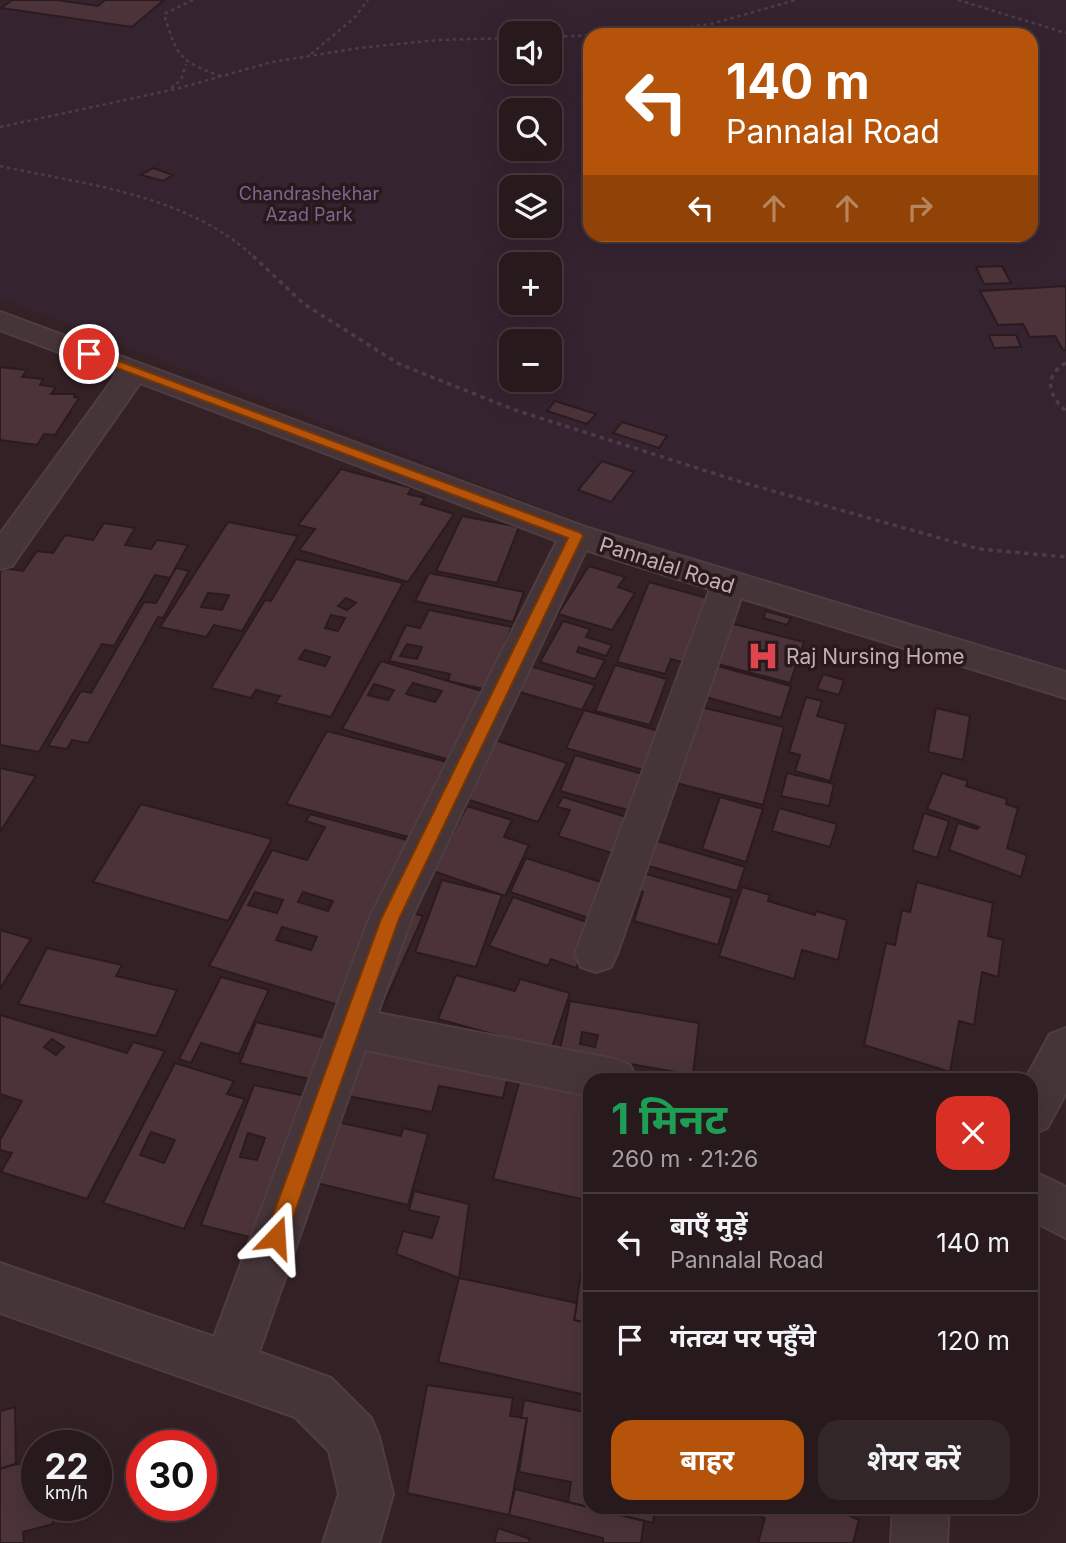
<!DOCTYPE html>
<html lang="hi">
<meta charset="utf-8">
<style>
:root{--surface:#27191c;--page:#332629;--text:#f1f3f6;--muted:#a4a0a3;--line:#43383b;--accent:#b45309}
body{margin:0;font-family:Inter,"Noto Sans Devanagari",sans-serif;background:var(--page);color:var(--text);height:100vh;display:flex;flex-direction:column;font-size:26px;white-space:nowrap}
*{box-sizing:border-box;margin:0}
p{font-size:23px;color:var(--muted)}
.icon{flex:none;width:38px;height:38px;fill:none;stroke:currentColor;stroke-width:2;stroke-linecap:round;stroke-linejoin:round}
.map{position:relative;flex:1;overflow:hidden}
.panel{position:absolute;left:583px;top:1073px;width:455px;height:441px;display:flex;flex-direction:column;background:var(--surface);border-radius:21px;box-shadow:0 7px 28px #0002,0 0 0 2px var(--line)}
.panel>*{flex:none}
.banner{position:absolute;left:583px;top:28px;width:455px;height:214px;border-radius:21px;box-shadow:0 7px 28px #0002,0 0 0 2px var(--line);background:#b45309;color:#fff;overflow:hidden}
.fabs{position:absolute;left:499px;top:21px;display:grid;gap:14px}
.fabs a{display:grid;place-items:center;width:63px;height:63px;border-radius:14px;background:var(--surface);box-shadow:0 7px 28px #0002,0 0 0 2px var(--line);font-size:35px}
.speed{position:absolute;left:21px;top:1430px;display:flex;gap:14px;font-size:35px;font-weight:700;text-align:center}
.speed>*{display:grid;place-content:center;width:91px;height:91px;border-radius:50%;background:var(--surface);box-shadow:0 7px 28px #0002,0 0 0 2px var(--line);line-height:1}
.speed small{font-size:18px;font-weight:400}
.speed .limit{border:10px solid #d22;background:#fff;color:#111}
.pin{position:absolute;display:grid;place-items:center;width:60px;height:60px;color:#fff;margin:-30px;border:4px solid #fff;border-radius:50%;box-shadow:0 2px 7px #0007}
.me{position:absolute;width:77px;margin:-38px;rotate:20deg;stroke-linejoin:round;filter:drop-shadow(0 0 5px #0008)}
.turn{display:flex;align-items:center;gap:24px;height:147px;padding:0 28px;font-size:32px}
.turn .icon{width:91px;height:91px;stroke-width:2.5}
.turn b{display:block;font-size:49px;line-height:60px}
.lanes{display:flex;align-items:center;height:66px;padding:0 28px;background:#0003;justify-content:center;gap:35px;direction:ltr}
.lanes .off{opacity:.35}
.round{display:grid;place-items:center;flex:none;width:74px;height:74px;border-radius:21px;background:var(--page)}
.head{display:flex;align-items:center;justify-content:space-between;height:119px;padding:0 28px}
h1{font-size:42px;font-weight:700;line-height:52px;color:#1e9e55}
.cta{display:flex;gap:14px;margin-top:auto;padding:14px 28px}
.cta a{flex:1;height:80px;border-radius:21px;background:var(--accent);color:#fff;font-size:28px;font-weight:700;line-height:80px;text-align:center}
.cta a+a{background:var(--page);color:var(--text)}
ul{padding:0;list-style:none}
li{display:flex;align-items:center;gap:21px;height:98px;padding:0 28px;border-top:2px solid var(--line)}
li div{flex:1}
li b{display:block;font-size:26px}
li em{font-style:normal}
.map>svg:first-child{display:block}
</style>
<div class="map">
<svg width="1066" height="1543" viewBox="0 0 1066 1543">
<rect width="100%" height="100%" fill="#342126"/>
<path fill="#352330" fill-rule="evenodd" d="M0 0H1066V671L684 563 0 298ZM511 33H550V72H511ZM590 35H1031V234H590ZM511 110H550V149H511ZM511 187H550V226H511ZM511 264H550V303H511ZM511 341H550V380H511Z"/>
<g fill="#4b3339" stroke="#2b1b1f" stroke-width="2" fill-rule="evenodd">
<path d="M12 0H57L98 6 105 0H164L132 27 1 8Z"/>
<path d="M776 30H787L795 35H804H768Z"/>
<path d="M153 168 173 175 163 181 141 175Z"/>
<path d="M1002 266 1011 283 984 284 976 267Z"/>
<path d="M1066 286V350H1063L1055 336 1030 337 1023 324 998 325 980 291Z"/>
<path d="M989 335H1016L1021 347 994 348Z"/>
<path d="M0 367 27 370 22 377 43 379 40 385 56 387 51 394H75L74 397 79 398 55 435 44 434 37 445 0 440Z"/>
<path d="M555 401 596 414 587 424 547 411Z"/>
<path d="M622 422 667 436 659 448 613 433Z"/>
<path d="M602 461 634 472 611 502 578 490Z"/>
<path d="M341 469 412 488 408 494 425 498 421 504 454 514 408 582 299 550 315 529 298 525Z"/>
<path d="M462 516 519 527 497 583 436 571Z"/>
<path d="M228 522 298 536 242 631 214 625 206 637 160 627ZM208 593 229 595 222 610 201 607Z"/>
<path d="M104 523 135 528 125 545 151 549 157 540 188 545 170 578 155 575 114 646 102 644 39 752 0 745V573L3 568 23 571 37 551 53 553 65 535 93 540Z"/>
<path d="M296 559 403 583 331 717 275 703 280 696 256 690 251 698 211 688 265 600 271 601ZM346 598 356 603 347 610 338 606ZM331 615 345 618 338 631 325 628ZM305 650 330 657 325 666 299 659Z"/>
<path d="M589 566 625 577 618 587 635 593 612 630 558 614Z"/>
<path d="M176 568 189 571 163 618 158 617 88 743 72 740 67 749 48 746 81 691 91 693 144 602 156 603Z"/>
<path d="M429 573 524 592 513 622 415 601Z"/>
<path d="M649 582 707 598 689 664 671 659 665 674 617 662Z"/>
<path d="M429 610 512 627 493 672 492 691 448 681 450 674 389 661 406 625 420 628ZM407 644 422 647 417 659 400 656Z"/>
<path d="M766 611 791 618 787 625 763 618Z"/>
<path d="M563 621 590 629 586 637 612 645 606 656 579 647 577 652 605 660 595 679 540 662Z"/>
<path d="M726 622 804 642 790 683 710 662Z"/>
<path d="M381 661 485 692 450 760 342 729ZM413 683 442 691 435 702 406 694ZM374 684 394 690 388 700 368 695Z"/>
<path d="M615 665 667 679 650 725 595 711Z"/>
<path d="M714 665 791 686 781 718 702 696Z"/>
<path d="M530 666 595 685 582 710 516 691Z"/>
<path d="M823 674 844 680 839 695 817 689Z"/>
<path d="M806 697 822 701 817 716 846 724 830 781 795 771 800 755 789 752Z"/>
<path d="M701 707 784 727 763 805 676 783Z"/>
<path d="M936 708 970 716 963 760 928 752Z"/>
<path d="M584 710 659 731 643 770 566 748Z"/>
<path d="M327 731 451 763 416 839 286 804Z"/>
<path d="M488 738 567 763 538 822 457 796Z"/>
<path d="M575 755 646 775 631 811 560 791Z"/>
<path d="M0 768 36 776 0 832Z"/>
<path d="M787 773 834 784 829 806 781 796Z"/>
<path d="M942 773 968 781 966 786 1007 799 1006 804 1018 808 1007 848 1027 855 1021 877 949 850 958 823 977 829 979 827 927 809Z"/>
<path d="M563 797 639 821 624 857 558 836 570 810 557 807Z"/>
<path d="M720 797 763 809 746 862 702 849Z"/>
<path d="M141 804 272 839 228 921 93 882Z"/>
<path d="M467 806 512 820 504 837 529 845 505 896 433 871Z"/>
<path d="M779 808 837 824 830 847 772 831Z"/>
<path d="M924 813 949 821 937 858 912 850Z"/>
<path d="M310 814 418 843 400 910 423 916 378 1017 209 966 272 850 307 860 325 827 306 821ZM255 892 283 900 277 913 248 905ZM303 892 333 901 328 911 298 902ZM282 927 317 937 311 950 276 940Z"/>
<path d="M654 840 745 867 737 891 645 865Z"/>
<path d="M526 858 613 886 598 921 510 892Z"/>
<path d="M639 872 732 898 718 945 634 921 643 892 633 889Z"/>
<path d="M442 880 502 895 476 967 415 952Z"/>
<path d="M917 882 993 903 988 936 1003 940 998 977 982 972 974 1025 959 1021 950 1072 864 1045 886 943 895 945 902 910 910 912Z"/>
<path d="M742 887 770 895 768 901 815 915 816 911 847 920 838 960 802 950 794 979 719 956Z"/>
<path d="M513 897 595 925 576 968 551 959 548 966 489 946Z"/>
<path d="M0 930 31 939 0 989Z"/>
<path d="M47 948 122 965 116 976 177 990 156 1036 18 1004Z"/>
<path d="M456 975 515 991 520 979 570 993 551 1050 438 1019Z"/>
<path d="M221 977 269 990 239 1054 201 1043 191 1063 179 1059Z"/>
<path d="M570 1001 699 1023 693 1075 602 1059H558ZM582 1032 598 1035 595 1047 580 1044Z"/>
<path d="M0 1015 127 1053 133 1042 165 1051 87 1199 1 1172 12 1153 0 1150V1140L22 1101 0 1094ZM52 1039 64 1047 56 1055 44 1047Z"/>
<path d="M355 1015 515 1044 503 1098 439 1086 432 1112 332 1093Z"/>
<path d="M256 1022 325 1038 309 1079 240 1063Z"/>
<path d="M175 1063 234 1081 227 1094 245 1099 184 1229 103 1203ZM151 1132 175 1140 164 1163 140 1155Z"/>
<path d="M520 1079 590 1095V1201L493 1179Z"/>
<path d="M254 1085 329 1101 270 1242 201 1225ZM248 1133 265 1138 257 1160 240 1157Z"/>
<path d="M333 1121 401 1136 403 1128 428 1134 408 1205 312 1182Z"/>
<path d="M414 1191 469 1204 459 1278 396 1254 403 1231 432 1238 439 1217 409 1210Z"/>
<path d="M583 1260 590 1262V1324L574 1320Z"/>
<path d="M459 1278 577 1303 574 1320 590 1324V1396L438 1362Z"/>
<path d="M427 1385 513 1398 510 1416 527 1418 509 1515 407 1493Z"/>
<path d="M524 1400 590 1413V1507H655L653 1523 568 1502 571 1482 519 1472 527 1418H521Z"/>
<path d="M15 1407 16 1464 0 1469V1411Z"/>
<path d="M16 1464 37 1465V1505H52L53 1524 23 1532 24 1543H0V1469Z"/>
<path d="M515 1489 644 1521 641 1543H603V1538L509 1515Z"/>
<path d="M738 1507H832L859 1520 853 1543H758L765 1518Z"/>
<path d="M498 1528 530 1539 529 1543H494Z"/>
</g>
<g fill="none" stroke-linecap="round" stroke-linejoin="round">
<defs>
<g id="minor">
<path d="M0 312 588 528 1066 672V698L741 598 617 954 611 967 596 972 581 967 575 954 710 589 586 550 411 919 378 1013 614 1059 630 1065 637 1080H590V1096L365 1050 259 1352 331 1378 371 1418 379 1437 393 1494 379 1543H323L339 1494 329 1451 295 1417 0 1313V1263L214 1337 369 919 557 541 140 383 12 566 0 569V534L117 374 0 330Z"/>
<path d="M1066 1028V1093L1047 1128 1031 1135V1080H1025L1050 1034Z"/>
<path d="M1031 1170 1066 1187V1238L1031 1220Z"/>
<path d="M893 1507H949L947 1543H891Z"/>
</g>
</defs>
<use href="#minor" stroke="#4e3d41" stroke-width="4"/>
<g stroke="#4e3b49" stroke-width="2.5" stroke-dasharray="3.5 3.5" stroke-linecap="butt">
<path d="M193 0 164 14C177 56 178 61 221 76"/>
<path d="M958 0 1066 33"/>
<path d="M550 37 653 32 711 24 796 0"/>
<path d="M311 54 355 17 368 0"/>
<path d="M171 88 181 80 186 64"/>
<path d="M0 127 176 89 272 62 359 48 438 40 511 38"/>
<path d="M0 166C87 185 187 194 255 258"/>
</g>
<g stroke="#4e3b49" stroke-width="3.5" stroke-dasharray="4.5 4.5" stroke-linecap="butt">
<path d="M253 256 304 304 399 364 515 410 741 482 979 549 1066 557"/>
<path d="M1066 363C1043 376 1048 395 1066 411"/>
</g>
<use href="#minor" fill="#453438" fill-rule="evenodd"/>
</g>
<path fill="#b45309" stroke="#753606" stroke-width="2" d="M89 350 581 533 583 536 399 919 286 1237 283 1244 276 1247 268 1244 265 1237 381 919 568 538 85 356 83 354Z"/>
<defs>
<symbol id="hospital-bare" viewBox="-9 -9 18 18"><path d="M-5-5h3v3.5h4V-5h3V5h-3V1.5h-4V5h-3Z" fill="#e0444e" stroke="#29191d" stroke-width="2.5" paint-order="stroke"/></symbol>
</defs>
<g fill-rule="evenodd">
<use href="#hospital-bare" x="741" y="634" width="44" height="44"/>
</g>
<g text-anchor="middle" dominant-baseline="central" stroke-width="7" stroke-linejoin="round" paint-order="stroke">
<g font-size="18" fill="#786890" stroke="#29191d">
<text x="309" y="193">Chandrashekhar<tspan x="309" dy="21">Azad Park</tspan></text>
</g>
<g font-size="21" fill="#c2aeb2" stroke="#29191d">
<text transform="translate(667 565) rotate(18)">Pannalal Road</text>
</g>
<g font-size="21" fill="#c2aeb2" stroke="#29191d" text-anchor="start">
<text x="786" y="656">Raj Nursing Home</text>
</g>
</g>
</svg>
<div class="fabs">
<a><svg class="icon" aria-label="sound" viewBox="0 0 24 24"><path d="M4 9h4l5-4v14l-5-4H4zM17 9q2 3 0 6"/></svg></a>
<a><svg class="icon" aria-label="search" viewBox="0 0 24 24"><circle cx="10" cy="10" r="6"/><path d="M15 15l6 6"/></svg></a>
<a><svg class="icon" aria-label="layers" viewBox="0 0 24 24"><path d="M12 4l9 5-9 5-9-5zM3 14l9 5 9-5"/></svg></a>
<a>+</a>
<a>−</a>
</div>
<div class="speed"><div>22<small>km/h</small></div><div class="limit">30</div></div>
<div class="pin" style="left:89px;top:354px;background:#d93025"><svg class="icon" aria-label="arrive" viewBox="0 0 24 24"><path d="M6 21V4h12l-3 4 3 4H6"/></svg></div>
<svg class="me" style="left:276px;top:1237px" viewBox="-20 -20 40 40"><path d="M0-17L14 15 0 8-14 15z" fill="#b45309" stroke="#fff" stroke-width="4"/></svg>
<div class="banner">
<div class="turn"><svg class="icon" aria-label="left" viewBox="0 0 24 24"><path d="M17 20v-9H6M10 6l-5 5 5 5"/></svg><div><b>140 m</b>Pannalal Road</div></div>
<div class="lanes"><svg class="icon" aria-label="left" viewBox="0 0 24 24"><path d="M17 20v-9H6M10 6l-5 5 5 5"/></svg><svg class="icon off" aria-label="ahead" viewBox="0 0 24 24"><path d="M12 20V5M6 11l6-6 6 6"/></svg><svg class="icon off" aria-label="ahead" viewBox="0 0 24 24"><path d="M12 20V5M6 11l6-6 6 6"/></svg><svg class="icon off" aria-label="right" viewBox="0 0 24 24"><path d="M7 20v-9h11M14 6l5 5-5 5"/></svg></div>
</div>
<section class="panel">
<div class="head"><div><h1>1 मिनट</h1><p>260 m · 21:26</p></div><a class="round" style="background:#d93025;color:#fff"><svg class="icon" aria-label="close" viewBox="0 0 24 24"><path d="M6 6l12 12M18 6L6 18"/></svg></a></div>
<ul>
<li><svg class="icon" aria-label="left" viewBox="0 0 24 24"><path d="M17 20v-9H6M10 6l-5 5 5 5"/></svg><div><b>बाएँ मुड़ें</b><p>Pannalal Road</p></div><em>140 m</em></li>
<li><svg class="icon" aria-label="arrive" viewBox="0 0 24 24"><path d="M6 21V4h12l-3 4 3 4H6"/></svg><div><b>गंतव्य पर पहुँचे</b></div><em>120 m</em></li>
</ul>
<div class="cta"><a>बाहर</a><a>शेयर करें</a></div>
</section>
</div>
